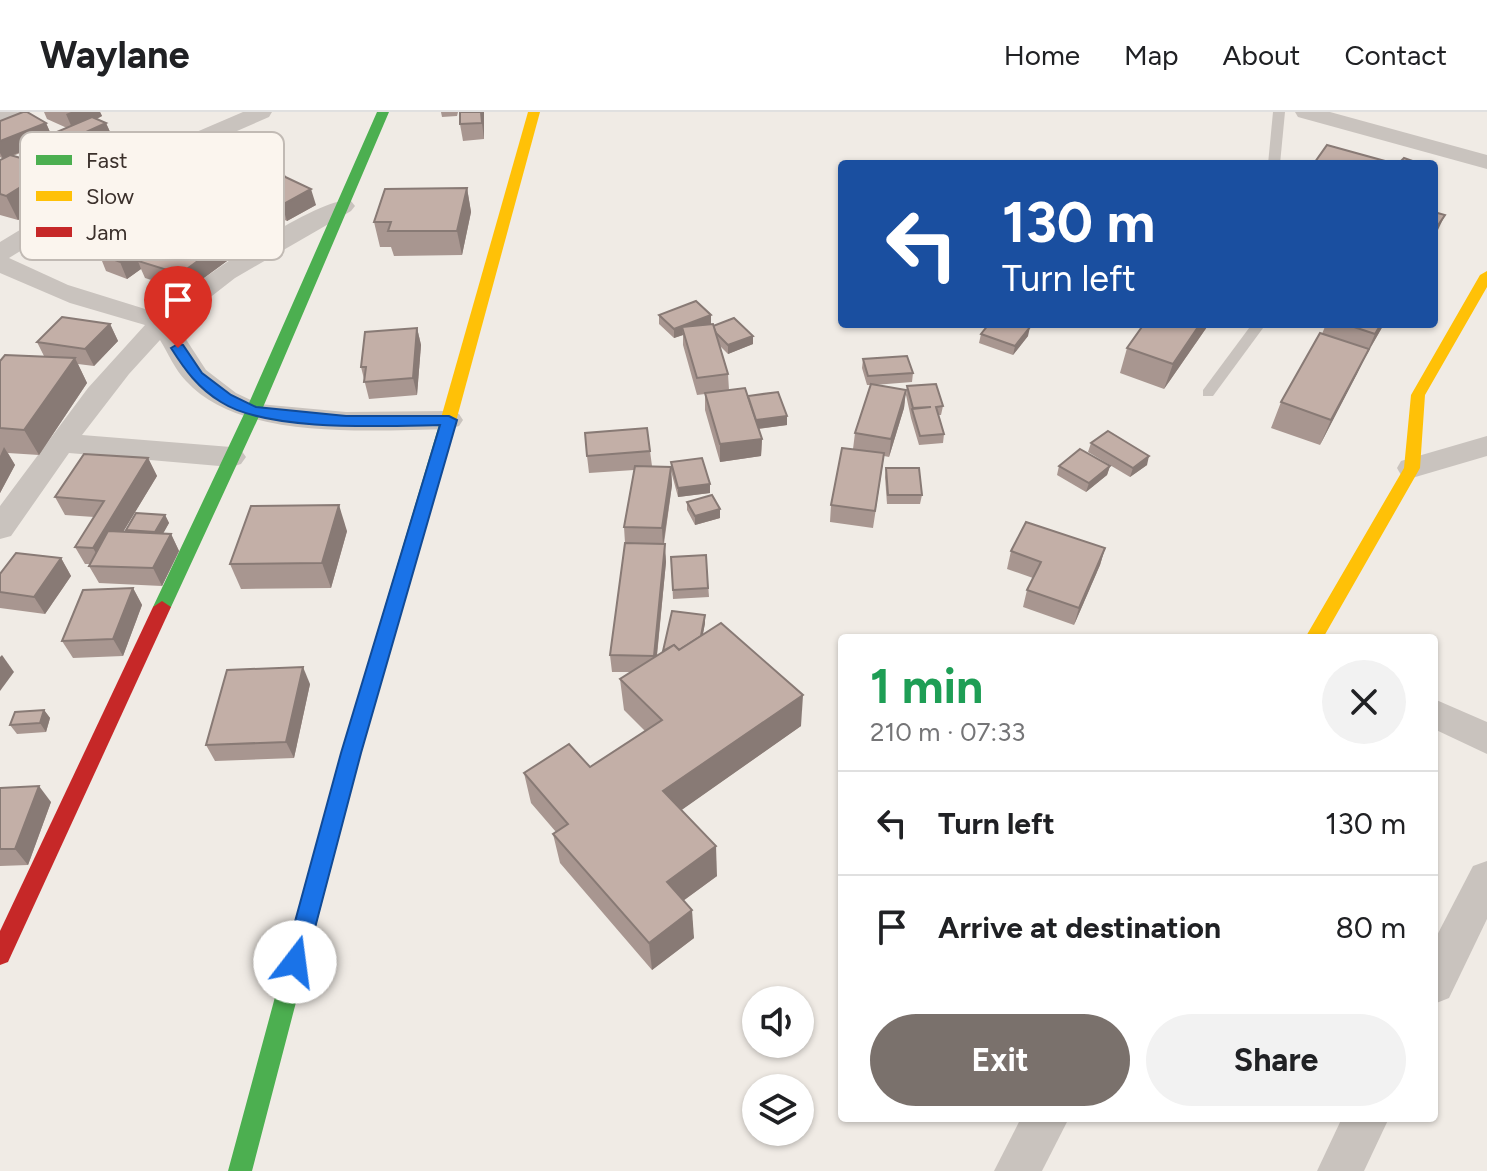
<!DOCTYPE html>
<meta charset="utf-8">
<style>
:root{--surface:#fff;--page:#f2f2f2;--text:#202124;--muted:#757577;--line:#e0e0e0;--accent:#7a716c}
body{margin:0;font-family:Figtree,sans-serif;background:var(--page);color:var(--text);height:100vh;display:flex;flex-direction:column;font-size:30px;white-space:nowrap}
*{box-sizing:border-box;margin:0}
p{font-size:26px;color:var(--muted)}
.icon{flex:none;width:44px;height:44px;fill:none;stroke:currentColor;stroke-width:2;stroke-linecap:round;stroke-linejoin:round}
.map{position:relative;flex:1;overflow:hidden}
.side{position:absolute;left:838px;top:522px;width:600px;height:488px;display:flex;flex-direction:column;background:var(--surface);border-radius:8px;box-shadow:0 2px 6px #0004}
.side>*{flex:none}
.banner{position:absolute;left:838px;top:48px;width:600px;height:168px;border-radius:8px;box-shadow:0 2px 6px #0004;background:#1a4fa0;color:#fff;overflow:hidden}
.buttons{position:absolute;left:742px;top:874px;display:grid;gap:16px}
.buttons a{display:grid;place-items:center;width:72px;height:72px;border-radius:50%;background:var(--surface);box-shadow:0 2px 6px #0004;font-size:40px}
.pin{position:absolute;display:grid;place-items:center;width:68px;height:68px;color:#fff;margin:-82px -34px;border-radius:50% 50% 50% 0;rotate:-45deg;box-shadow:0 0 8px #0007}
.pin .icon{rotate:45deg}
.me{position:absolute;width:88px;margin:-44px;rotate:15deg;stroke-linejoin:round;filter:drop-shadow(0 0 6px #0008)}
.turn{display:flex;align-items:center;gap:28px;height:168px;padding:0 32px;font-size:36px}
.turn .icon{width:104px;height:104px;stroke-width:2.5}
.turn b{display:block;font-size:56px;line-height:68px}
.round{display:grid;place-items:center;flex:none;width:84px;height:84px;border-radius:42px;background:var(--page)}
.head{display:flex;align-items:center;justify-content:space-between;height:136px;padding:0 32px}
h1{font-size:48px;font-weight:700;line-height:60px;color:#1e9e55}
.button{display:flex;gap:16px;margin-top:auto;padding:16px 32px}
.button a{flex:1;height:92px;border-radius:48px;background:var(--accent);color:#fff;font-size:32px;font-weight:700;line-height:92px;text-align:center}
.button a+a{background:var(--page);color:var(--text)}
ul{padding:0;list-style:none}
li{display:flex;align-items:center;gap:24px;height:104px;padding:0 32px;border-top:2px solid var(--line)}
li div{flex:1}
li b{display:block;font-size:30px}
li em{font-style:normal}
header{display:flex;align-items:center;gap:48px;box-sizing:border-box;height:112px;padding:0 40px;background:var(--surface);border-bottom:2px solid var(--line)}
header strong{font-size:38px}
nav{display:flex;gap:44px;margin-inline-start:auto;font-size:28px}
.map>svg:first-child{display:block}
</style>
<header>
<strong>Waylane</strong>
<nav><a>Home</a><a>Map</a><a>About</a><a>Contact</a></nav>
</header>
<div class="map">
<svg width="1487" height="1059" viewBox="0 0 1487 1059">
<rect width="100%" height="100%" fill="#f0ebe5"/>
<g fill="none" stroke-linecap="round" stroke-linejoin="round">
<g fill="#c9c3be" fill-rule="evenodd">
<path d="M1273 0H1285L1280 52H1268Z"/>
<path d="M1252 212H1266L1213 284H1203V278Z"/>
</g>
<g fill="#c9c3be" fill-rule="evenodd">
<path d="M0 0H25L22 5 0 12Z"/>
<path d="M243 0H272L269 5 161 52 9 146 68 173 158 201C185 177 321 81 351 89L355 94 351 99 235 166 176 212 206 258 236 281 259 292 346 300 449 299 459 302 463 308 459 314 449 317C373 318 241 330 186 269 175 258 168 241 160 228L129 262 82 323 231 335 241 338 246 345 241 352 231 355 69 341 11 424 0 427V394L88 276 145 213 70 191 0 161V130L145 42Z"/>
<path d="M1295 0H1330L1487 43V57L1298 5Z"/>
<path d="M1487 324V344L1412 366 1401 363 1397 356 1401 349Z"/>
<path d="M1434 587 1487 610V642L1434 617Z"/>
<path d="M1487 749V807L1449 886 1434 892V829L1473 754Z"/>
<path d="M1021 1006H1069L1042 1059H994Z"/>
<path d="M1342 1006H1389L1364 1059H1317Z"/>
</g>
<g fill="#4caf50" fill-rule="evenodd">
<path d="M377 0H389L261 300 171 495 162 501 156 500 153 495 245 300Z"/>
<path d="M447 308 455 313 361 641 252 1059H228L341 641 439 313Z"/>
</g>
<g fill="#ffc107" fill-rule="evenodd">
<path d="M528 0H540L455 313 447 318 442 316 439 313Z"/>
<path d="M1487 159V175L1425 283 1420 356 1323 526H1305L1404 356 1411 283 1480 163Z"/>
</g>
<path fill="#c62828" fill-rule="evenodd" d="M162 489 171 495 8 850 0 853V819L153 495Z"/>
</g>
<g fill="#a89690">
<path d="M44 0H100L102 4 97 7 106 11 110 20 77 34 62 27 59 19 67 16 47 7Z"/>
<path d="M441 0H458L457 4 442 5Z"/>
<path d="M460 0H484V27L463 29 460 12Z"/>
<path d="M0 9 46 11 53 27 13 44 64 79 18 108 0 103V48L3 47 0 45Z"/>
<path d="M247 45 249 49 286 65 316 93 287 109 255 94 252 85 239 92 226 84 223 76 194 64 188 48Z"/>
<path d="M467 76 471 100 462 143 394 144 391 135H380L374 110Z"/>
<path d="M189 83 193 84 199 101 167 120 127 105 121 89Z"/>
<path d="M69 123 152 129 139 138 143 146 227 149 186 179 145 166 141 157 127 167 106 159 102 149 77 140Z"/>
<path d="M659 203 711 212 713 214 753 224V232L728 242 720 234 728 262 729 278 748 284 787 304V313L758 317 762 327 761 344 720 350 705 298V282L697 283 683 233V223L674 226 659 212Z"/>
<path d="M110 212 118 229 94 254 78 252 87 271 39 343 8 341 15 353 0 381V249L44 244 37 230Z"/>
<path d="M1144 212H1209L1164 277 1120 261 1127 236Z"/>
<path d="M1326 212H1384L1364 247 1320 333 1271 316 1281 290 1322 222Z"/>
<path d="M417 216 421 233 417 283 369 287 361 255Z"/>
<path d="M981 222 1028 224 1013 243 979 231Z"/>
<path d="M863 247 913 261 912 270 874 273 906 278 904 296 889 345 884 344 873 416 830 410 831 393 853 337 855 321 871 273H867L862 256Z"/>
<path d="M907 274 943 294 941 303H938L944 322 943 331 919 333 911 306 906 283Z"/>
<path d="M1091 331 1147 353 1130 365 1088 340Z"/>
<path d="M650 339 652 354 671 355V350L710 372V381L678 385 671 359 672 373 664 432 666 450 657 544 705 511 703 522 801 614 681 698 717 764 683 789 694 826 652 858 560 751 553 722 556 720 531 691 524 661 590 655 645 619 624 598 620 567 630 560H612L610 543 625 431 624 415 634 358 589 361 587 344Z"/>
<path d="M148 346 157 364 123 420H127L126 418 165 403 169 411 163 421 171 422 179 439 162 474 99 471 89 454 90 452H85L75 435 94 405 65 403 55 385Z"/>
<path d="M1059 354H1110L1107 363 1086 380 1057 363Z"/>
<path d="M886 356 922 383 920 392H887L885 365Z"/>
<path d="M687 390 720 406 695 413 687 398Z"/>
<path d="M347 419 331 476 241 477 230 452Z"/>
<path d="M1105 436 1100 453 1074 513 1023 495 1027 478 1033 466 1007 457 1011 439Z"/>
<path d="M706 443 709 485 673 487 671 445Z"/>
<path d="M61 446 71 464 45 502 0 496V462Z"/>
<path d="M133 476 142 493 123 544 73 546 62 529Z"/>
<path d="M310 572 294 646 215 649 206 633Z"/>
<path d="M44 598 50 606 46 620 17 622 10 613Z"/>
<path d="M0 676 51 690 28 753 0 754Z"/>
</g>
<g fill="#887a75">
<path d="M71 0H100L102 4 73 18 66 2Z"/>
<path d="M481 0H484V27L482 11Z"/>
<path d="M46 11 53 27 3 47 0 41V29Z"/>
<path d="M106 11 110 20 77 34 73 26Z"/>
<path d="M247 45 252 61H234L229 58 233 72 221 68 218 60Z"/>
<path d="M282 53 287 69 249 77 252 85 239 92 233 75Z"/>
<path d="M53 55 64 79 18 108 6 84Z"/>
<path d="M184 70 190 86 193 84 199 101 167 120 160 104 172 77Z"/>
<path d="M467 76 471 100 462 143 457 119Z"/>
<path d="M311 77 316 93 287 109 282 93Z"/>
<path d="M1445 103 1437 120 1434 124V119Z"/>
<path d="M145 112 152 129 139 138 145 151 138 149 141 157 127 167 120 150 118 130Z"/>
<path d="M221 132 227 149 186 179 180 162Z"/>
<path d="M711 203V212L682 215 683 223 674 226V217Z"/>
<path d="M110 212 118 229 94 254 85 237Z"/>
<path d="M1200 212H1209L1164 277 1173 252Z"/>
<path d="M1381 212H1384L1364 247 1375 222Z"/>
<path d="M1030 215 1028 224 1013 243 1015 234Z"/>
<path d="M417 216 421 233 417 283 413 266Z"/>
<path d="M753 224V232L728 242V233Z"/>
<path d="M1369 237 1357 262 1320 333 1331 308Z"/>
<path d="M75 246 87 271 39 343 24 318Z"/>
<path d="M906 278 904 296 889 345 891 327Z"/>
<path d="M787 304V313L755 317V308Z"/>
<path d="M762 327 761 344 720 350V332Z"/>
<path d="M4 335 15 353 0 381V344Z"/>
<path d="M1149 344 1147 353 1130 365 1133 356Z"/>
<path d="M148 346 157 364 103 453 93 436Z"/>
<path d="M1110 354 1107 363 1086 380 1089 371Z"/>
<path d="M671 355 672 373 663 434 662 416Z"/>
<path d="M710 372V381L678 385V376Z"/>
<path d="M339 393 347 419 331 476 322 451Z"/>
<path d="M720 397V406L695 413V404Z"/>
<path d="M165 403 169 411 159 429 155 420Z"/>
<path d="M171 422 179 439 162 474 153 456Z"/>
<path d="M665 432 666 450 655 561 654 544Z"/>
<path d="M1105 436 1100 453 1074 513 1079 496Z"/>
<path d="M61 446 71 464 45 502 34 485Z"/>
<path d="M133 476 142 493 123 544 113 527Z"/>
<path d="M705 503V511L697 552V543Z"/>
<path d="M2 543 14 560 0 579V545Z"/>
<path d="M303 555 310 572 294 646 286 630Z"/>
<path d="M803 583 801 614 666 709 663 679Z"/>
<path d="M44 598 50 606 46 620 40 611Z"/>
<path d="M39 674 51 690 28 753 15 737Z"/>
<path d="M716 734 717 764 669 799 667 770Z"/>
<path d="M692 798 694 826 652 858 649 831Z"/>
</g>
<g fill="#c3afa7" stroke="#887a75" stroke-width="2">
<path d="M23 0H27L46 11 0 29V9Z"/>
<path d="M460 0H481L482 11 460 12Z"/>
<path d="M92 5 106 11 73 26 59 19Z"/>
<path d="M1327 33 1396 52H1322L1315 50Z"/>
<path d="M10 43 53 55 6 84 0 82V48Z"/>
<path d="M1404 46 1421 52H1398Z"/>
<path d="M279 62 311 77 282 93 249 77Z"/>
<path d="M467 76 457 119H388L391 110H374L385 77Z"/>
<path d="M109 100 145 112 118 130 139 137 120 150 99 142 107 137 69 123Z"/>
<path d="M1434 100 1445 103 1434 119Z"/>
<path d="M180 120 221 132 180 162 138 149Z"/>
<path d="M696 189 711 203 674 217 659 203Z"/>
<path d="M62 205 110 212 85 237 37 230Z"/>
<path d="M734 206 753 224 728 233 716 221 713 214Z"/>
<path d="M713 212 728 262 697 266 682 215Z"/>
<path d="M989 212H1020L1030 215 1015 234 981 222Z"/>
<path d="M1144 212H1200L1173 252 1127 236Z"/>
<path d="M1345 212H1381L1375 222Z"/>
<path d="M417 216 413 266 364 270 366 255H361L365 220Z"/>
<path d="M1320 221 1369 237 1331 308 1281 290Z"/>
<path d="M5 243 75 246 24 318 0 316V249Z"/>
<path d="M907 244 913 261 868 264 863 247Z"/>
<path d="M871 272 906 278 891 327 855 321Z"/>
<path d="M936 272 943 294 936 295 944 322 920 324 912 297 931 295 913 296 907 274Z"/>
<path d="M745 276 762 327 720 332 705 281Z"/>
<path d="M778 280 787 304 756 308 748 284Z"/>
<path d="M647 316 650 339 587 344 585 321Z"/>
<path d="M1108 319 1149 344 1133 356 1091 331Z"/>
<path d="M842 336 884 341 875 399 831 393Z"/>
<path d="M1080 337 1110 354 1089 371 1059 354Z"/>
<path d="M84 342 148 346 93 436 75 435 104 389 55 385Z"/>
<path d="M702 346 710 372 678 376 671 350Z"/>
<path d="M635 354 671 355 662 416 624 415Z"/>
<path d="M886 356H919L922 383H888Z"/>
<path d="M712 383 720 397 695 404 687 390Z"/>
<path d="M339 393 322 451 230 452 251 394Z"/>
<path d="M136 401 165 403 155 420 126 418Z"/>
<path d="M1026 410 1105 436 1079 496 1027 478 1041 450 1011 439Z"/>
<path d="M108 419 171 422 153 456 89 454Z"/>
<path d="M625 431 665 432 654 544 610 543Z"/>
<path d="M16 441 61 446 34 485 0 480V462Z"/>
<path d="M706 443 708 476 673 478 671 445Z"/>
<path d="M133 476 113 527 62 529 83 478Z"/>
<path d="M672 499 705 503 701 524 679 538 674 533 663 539Z"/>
<path d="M721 511 803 583 663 679 716 734 667 770 692 798 649 831 553 722 568 712 524 661 569 632 590 655 662 608 620 567 674 533 679 538Z"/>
<path d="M303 555 286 630 206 633 227 558Z"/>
<path d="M44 598 40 611 10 613 15 600Z"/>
<path d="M39 674 15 737H0V676Z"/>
</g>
<path fill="#1a73e8" stroke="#114b97" stroke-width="2" d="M178 232 183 233 202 261 231 283 256 295 346 304H449L457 308 361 641 306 850 303 857 295 860 287 857 284 850 341 641 440 313C383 314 268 320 221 290 198 276 185 258 171 236Z"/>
<rect x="20" y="20" width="264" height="128" rx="12" fill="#fbf5ee" stroke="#c1bab4" stroke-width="2"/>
<rect x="36" y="43" width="36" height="10" fill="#4caf50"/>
<rect x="36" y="79" width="36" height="10" fill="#ffc107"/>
<rect x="36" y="115" width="36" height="10" fill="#c62828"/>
<g font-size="22" fill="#3b302b">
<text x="86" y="56">Fast</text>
<text x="86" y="92">Slow</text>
<text x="86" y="128">Jam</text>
</g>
</svg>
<div class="buttons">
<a><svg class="icon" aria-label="sound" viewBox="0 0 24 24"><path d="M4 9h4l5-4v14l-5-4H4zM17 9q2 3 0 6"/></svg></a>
<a><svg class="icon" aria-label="layers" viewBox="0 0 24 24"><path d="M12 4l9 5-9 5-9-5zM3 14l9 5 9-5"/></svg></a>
</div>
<div class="pin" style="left:178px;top:236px;background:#d93025"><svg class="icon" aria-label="arrive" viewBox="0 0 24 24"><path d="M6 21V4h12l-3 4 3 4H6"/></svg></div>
<svg class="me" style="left:295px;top:850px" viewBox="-20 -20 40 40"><circle r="19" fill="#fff"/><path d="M0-13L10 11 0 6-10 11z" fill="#1a73e8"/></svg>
<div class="banner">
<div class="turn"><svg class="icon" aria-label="left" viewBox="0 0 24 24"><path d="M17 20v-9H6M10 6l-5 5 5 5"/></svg><div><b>130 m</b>Turn left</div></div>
</div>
<section class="side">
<div class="head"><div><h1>1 min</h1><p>210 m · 07:33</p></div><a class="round"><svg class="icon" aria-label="close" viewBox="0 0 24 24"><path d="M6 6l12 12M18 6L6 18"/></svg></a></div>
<ul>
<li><svg class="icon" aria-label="left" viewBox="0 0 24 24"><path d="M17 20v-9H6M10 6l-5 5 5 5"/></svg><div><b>Turn left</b></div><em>130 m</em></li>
<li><svg class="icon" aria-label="arrive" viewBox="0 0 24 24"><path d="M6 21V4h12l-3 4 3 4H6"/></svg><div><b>Arrive at destination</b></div><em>80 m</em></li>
</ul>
<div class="button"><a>Exit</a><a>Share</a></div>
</section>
</div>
